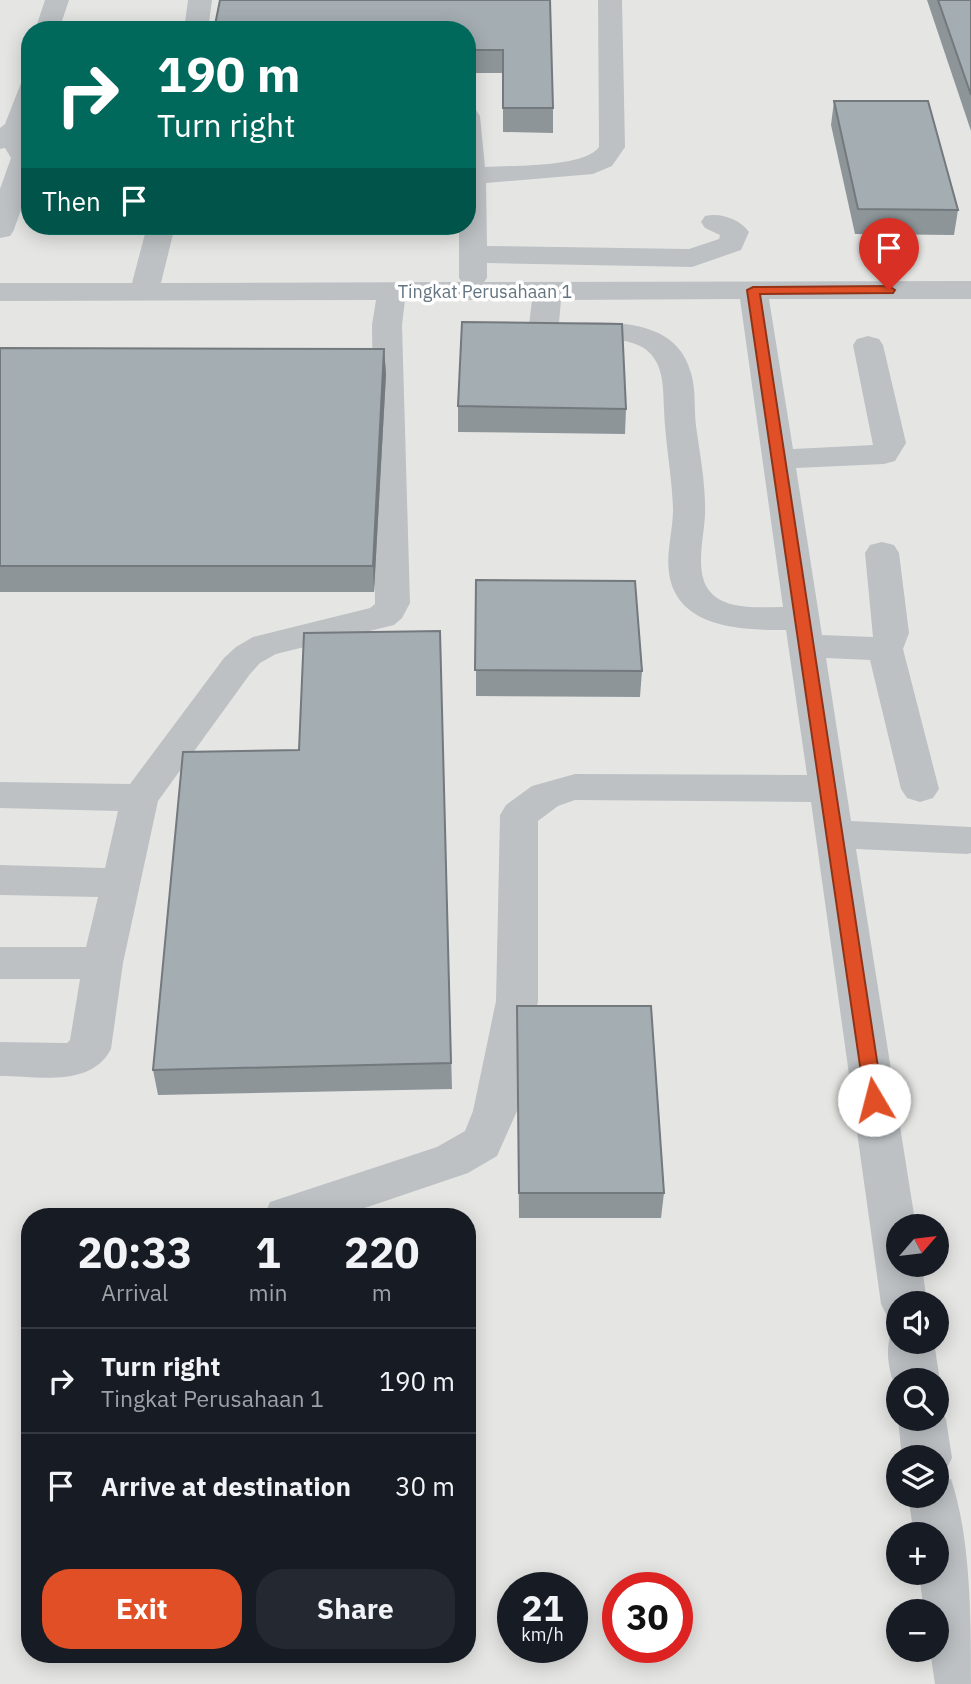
<!DOCTYPE html>
<meta charset="utf-8">
<style>
:root{--surface:#171b24;--page:#242831;--text:#f1f3f6;--muted:#9ea1a6;--line:#363941;--accent:#e04f25}
body{margin:0;font-family:"IBM Plex Sans",sans-serif;background:var(--page);color:var(--text);height:100vh;display:flex;flex-direction:column;font-size:26px;white-space:nowrap}
*{box-sizing:border-box;margin:0}
p{font-size:23px;color:var(--muted)}
.icon{flex:none;width:38px;height:38px;fill:none;stroke:currentColor;stroke-width:2;stroke-linecap:round;stroke-linejoin:round}
.map{position:relative;flex:1;overflow:hidden}
.drawer{position:absolute;left:21px;top:1208px;width:455px;height:455px;display:flex;flex-direction:column;background:var(--surface);border-radius:28px;box-shadow:0 4px 18px #0003}
.drawer>*{flex:none}
.top-card{position:absolute;left:21px;top:21px;width:455px;height:214px;border-radius:28px;box-shadow:0 4px 18px #0003;background:#00695c;color:#fff;overflow:hidden}
.needle{width:46px;rotate:62deg}
.fabs{position:absolute;left:886px;top:1214px;display:grid;gap:14px}
.fabs a{display:grid;place-items:center;width:63px;height:63px;border-radius:50%;background:var(--surface);box-shadow:0 4px 18px #0003;font-size:35px}
.speed{position:absolute;left:497px;top:1572px;display:flex;gap:14px;font-size:35px;font-weight:700;text-align:center}
.speed>*{display:grid;place-content:center;width:91px;height:91px;border-radius:50%;background:var(--surface);box-shadow:0 4px 18px #0003;line-height:1}
.speed small{font-size:18px;font-weight:400}
.speed .limit{border:10px solid #d22;background:#fff;color:#111}
.pin{position:absolute;display:grid;place-items:center;width:60px;height:60px;color:#fff;margin:-72px -30px;border-radius:50% 50% 50% 0;rotate:-45deg;box-shadow:0 0 7px #0007}
.pin .icon{rotate:45deg}
.me{position:absolute;width:77px;margin:-38px;rotate:352deg;stroke-linejoin:round;filter:drop-shadow(0 0 5px #0008)}
.turn{display:flex;align-items:center;gap:24px;height:147px;padding:0 21px;font-size:32px}
.turn .icon{width:91px;height:91px;stroke-width:2.5}
.turn b{display:block;font-size:49px;line-height:60px}
.then{display:flex;align-items:center;height:66px;padding:0 21px;background:#0003;gap:14px;font-size:26px}
.eta{display:flex;justify-content:space-evenly;align-items:center;height:119px;text-align:center}
.eta b{font-size:42px;font-weight:800;line-height:49px}
.cta{display:flex;gap:14px;margin-top:auto;padding:14px 21px}
.cta a{flex:1;height:80px;border-radius:28px;background:var(--accent);color:#fff;font-size:28px;font-weight:800;line-height:80px;text-align:center}
.cta a+a{background:var(--page);color:var(--text)}
ul{padding:0;list-style:none}
li{display:flex;align-items:center;gap:21px;height:105px;padding:0 21px;border-top:2px solid var(--line)}
li div{flex:1}
li b{display:block;font-size:26px}
li em{font-style:normal}
.map>svg:first-child{display:block}
</style>
<div class="map">
<svg width="971" height="1684" viewBox="0 0 971 1684">
<rect width="100%" height="100%" fill="#f4f4f0"/>
<path fill="#e5e6e4" fill-rule="evenodd" d="M0 0H971V1684H0ZM30 30H467V226H30ZM30 1216H467V1654H30ZM898 1227H936V1265H898ZM898 1304H936V1342H898ZM898 1381H936V1419H898ZM898 1458H936V1496H898ZM898 1535H936V1573H898ZM513 1587H572V1647H513ZM618 1587H677V1647H618ZM898 1612H936V1650H898Z"/>
<g fill="none" stroke-linecap="round" stroke-linejoin="round">
<g fill="#bdc1c4" fill-rule="evenodd">
<path d="M45 0H69L59 30H35Z"/>
<path d="M188 0H212L208 30H184Z"/>
<path d="M598 0H622L625 147 612 166 593 174 486 183 487 246 689 249 719 239 720 235 705 228 701 222 705 216C720 212 740 219 749 232L741 250 692 267 487 263V278L484 282 971 281V299H769L793 449 873 445 853 345 857 339 868 336 879 339 883 345 906 443 895 461 884 464 796 468 822 635 873 637 865 553 870 545 882 542 894 545 899 553 909 633 903 649 939 789 933 798 920 802 907 798 901 789 870 660 826 658 851 821 971 827V853L967 854 856 849 916 1227H898V1265H922L927 1304H898V1322L888 1318 881 1304 811 802 575 800 558 806 538 821V1001L517 1111 497 1156 468 1173 341 1216H264L270 1202 437 1147 465 1131 473 1111 496 1001 500 815 506 805 532 786 575 774 807 775 786 630C743 630 677 629 669 573 666 552 673 531 673 509 672 475 665 442 664 409 663 386 664 360 642 347 616 333 576 341 547 341L536 338 529 325 532 300H405L402 325 410 603 402 618 394 625 276 654 260 663 250 674 158 801 123 963 111 1049C91 1088 37 1076 0 1076V1042L67 1043 70 1040 80 979H0V947H86L98 897 0 895V865L105 868 118 811 0 808V782L130 784 224 658 236 647 253 637 370 608 375 604 372 325 376 300 0 301V283H132L147 226H175L161 283 462 282 459 278V226H467V108L476 110 480 116 485 167C512 165 584 168 599 147ZM740 299 783 607C760 607 723 611 708 589 695 570 704 537 705 515 706 485 700 455 696 426 694 408 696 390 691 373 676 315 605 322 559 323L561 300Z"/>
<path d="M30 80V129L22 137C43 156 22 207 14 230L10 236 0 238V189L11 158 5 148 0 149V128L5 124 21 83Z"/>
<path d="M898 1326V1342H934L940 1381 936 1389V1381H898V1393C888 1372 884 1348 893 1327Z"/>
<path d="M936 1402 946 1419 952 1458 944 1474 941 1476 951 1479C971 1538 971 1621 971 1684H935L930 1650H936V1612H924L919 1573H936V1535H914L908 1496H936V1458H902L898 1419H936Z"/>
</g>
</g>
<g fill="#8d9599">
<path d="M550 0 553 108V133L503 132V73H467V30Z"/>
<path d="M927 0H971V131Z"/>
<path d="M834 101 958 210 954 235 855 234 831 125Z"/>
<path d="M0 348 384 349 386 374 374 592H0Z"/>
<path d="M458 406 626 409 625 434 458 432Z"/>
<path d="M476 580 642 671 640 697 476 696Z"/>
<path d="M440 631 452 1089 158 1095 153 1070 299 750Z"/>
<path d="M517 1006 664 1193 661 1218H519Z"/>
</g>
<path fill="#73797d" d="M384 349 386 374 374 592 373 566Z"/>
<g fill="#a4adb2" stroke="#73797d" stroke-width="2">
<path d="M220 0H550L553 108H503V50H467V30H214Z"/>
<path d="M938 0H971V95Z"/>
<path d="M834 101H928L958 210 858 209Z"/>
<path d="M462 322 622 324 626 409 458 406Z"/>
<path d="M0 348 384 349 373 566H0Z"/>
<path d="M476 580 635 581 642 671 475 670Z"/>
<path d="M440 631 451 1063 153 1070 183 752 299 750 304 633Z"/>
<path d="M517 1006H651L664 1193H519Z"/>
</g>
<path fill="#e04f25" stroke="#923318" stroke-width="2" d="M889 286 895 290 893 293 760 294 883 1100 880 1105 874 1107 867 1105 865 1100 747 290 753 287Z"/>
<g text-anchor="middle" dominant-baseline="central" stroke-width="7" stroke-linejoin="round" paint-order="stroke">
<g font-size="18" fill="#647481" stroke="#fff">
<text x="485" y="291">Tingkat Perusahaan 1</text>
</g>
</g>
</svg>
<div class="fabs">
<a><svg class="needle" viewBox="-14 -14 28 28"><path d="M0-13l5 13h-10z" fill="#e53935"/><path d="M0 13l5-13h-10z" fill="#9ea1a6"/></svg></a>
<a><svg class="icon" aria-label="sound" viewBox="0 0 24 24"><path d="M4 9h4l5-4v14l-5-4H4zM17 9q2 3 0 6"/></svg></a>
<a><svg class="icon" aria-label="search" viewBox="0 0 24 24"><circle cx="10" cy="10" r="6"/><path d="M15 15l6 6"/></svg></a>
<a><svg class="icon" aria-label="layers" viewBox="0 0 24 24"><path d="M12 4l9 5-9 5-9-5zM3 14l9 5 9-5"/></svg></a>
<a>+</a>
<a>−</a>
</div>
<div class="speed"><div>21<small>km/h</small></div><div class="limit">30</div></div>
<div class="pin" style="left:889px;top:290px;background:#d93025"><svg class="icon" aria-label="arrive" viewBox="0 0 24 24"><path d="M6 21V4h12l-3 4 3 4H6"/></svg></div>
<svg class="me" style="left:874px;top:1100px" viewBox="-20 -20 40 40"><circle r="19" fill="#fff"/><path d="M0-13L10 11 0 6-10 11z" fill="#e04f25"/></svg>
<div class="top-card">
<div class="turn"><svg class="icon" aria-label="right" viewBox="0 0 24 24"><path d="M7 20v-9h11M14 6l5 5-5 5"/></svg><div><b>190 m</b>Turn right</div></div>
<div class="then">Then<svg class="icon" aria-label="arrive" viewBox="0 0 24 24"><path d="M6 21V4h12l-3 4 3 4H6"/></svg></div>
</div>
<section class="drawer">
<div class="eta">
<div><b>20:33</b><p>Arrival</p></div>
<div><b>1</b><p>min</p></div>
<div><b>220</b><p>m</p></div>
</div>
<ul>
<li><svg class="icon" aria-label="right" viewBox="0 0 24 24"><path d="M7 20v-9h11M14 6l5 5-5 5"/></svg><div><b>Turn right</b><p>Tingkat Perusahaan 1</p></div><em>190 m</em></li>
<li><svg class="icon" aria-label="arrive" viewBox="0 0 24 24"><path d="M6 21V4h12l-3 4 3 4H6"/></svg><div><b>Arrive at destination</b></div><em>30 m</em></li>
</ul>
<div class="cta"><a>Exit</a><a>Share</a></div>
</section>
</div>
